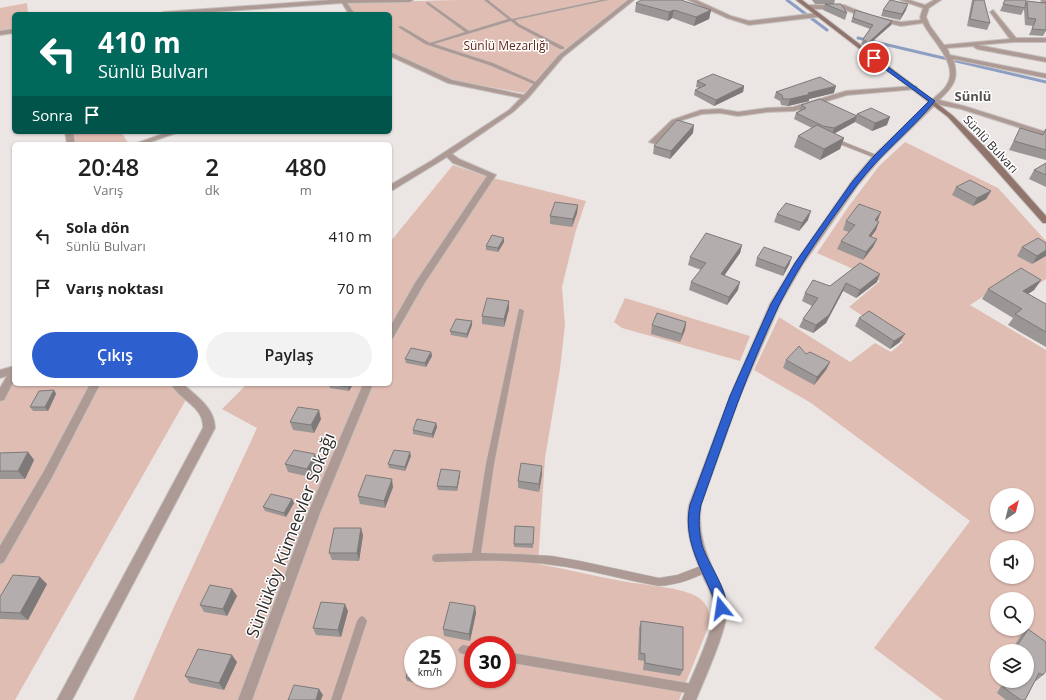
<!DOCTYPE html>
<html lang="tr">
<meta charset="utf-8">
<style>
:root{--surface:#fff;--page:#f2f2f2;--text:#222;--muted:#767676;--accent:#2e5fce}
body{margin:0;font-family:"Open Sans",sans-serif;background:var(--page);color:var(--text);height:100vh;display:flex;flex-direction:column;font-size:15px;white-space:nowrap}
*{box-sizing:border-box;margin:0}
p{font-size:13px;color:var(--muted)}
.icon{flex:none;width:22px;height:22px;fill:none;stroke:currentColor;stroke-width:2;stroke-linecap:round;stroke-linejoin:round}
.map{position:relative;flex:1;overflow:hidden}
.side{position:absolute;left:12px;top:142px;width:380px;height:244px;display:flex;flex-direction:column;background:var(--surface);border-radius:6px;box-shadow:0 1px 3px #0004}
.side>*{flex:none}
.top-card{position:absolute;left:12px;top:12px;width:380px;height:122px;border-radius:6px;box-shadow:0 1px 3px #0004;background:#00695c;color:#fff;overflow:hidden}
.needle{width:26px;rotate:35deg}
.controls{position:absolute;left:990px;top:488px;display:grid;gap:8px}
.controls a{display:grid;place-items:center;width:44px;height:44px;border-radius:50%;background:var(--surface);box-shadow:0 1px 3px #0004;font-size:20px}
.speed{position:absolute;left:404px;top:636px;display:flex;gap:8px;font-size:20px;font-weight:700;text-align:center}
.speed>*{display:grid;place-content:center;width:52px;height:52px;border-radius:50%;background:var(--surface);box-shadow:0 1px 3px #0004;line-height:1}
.speed small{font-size:10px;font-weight:400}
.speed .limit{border:6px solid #d22;background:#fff;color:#111}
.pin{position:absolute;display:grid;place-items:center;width:34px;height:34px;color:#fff;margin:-17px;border:2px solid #fff;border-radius:50%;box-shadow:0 1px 4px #0007}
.me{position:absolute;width:44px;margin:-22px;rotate:345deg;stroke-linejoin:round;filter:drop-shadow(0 0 3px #0008)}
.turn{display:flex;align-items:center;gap:14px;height:84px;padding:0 20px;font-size:18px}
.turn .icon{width:52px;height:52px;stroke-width:2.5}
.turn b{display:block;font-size:28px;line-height:34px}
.then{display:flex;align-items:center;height:38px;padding:0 20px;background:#0003;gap:8px;font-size:15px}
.eta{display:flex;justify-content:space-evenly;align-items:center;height:68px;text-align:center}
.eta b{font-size:24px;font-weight:600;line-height:28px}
.primary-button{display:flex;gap:8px;margin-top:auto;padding:8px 20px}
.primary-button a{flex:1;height:46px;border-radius:24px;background:var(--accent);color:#fff;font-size:16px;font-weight:600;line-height:46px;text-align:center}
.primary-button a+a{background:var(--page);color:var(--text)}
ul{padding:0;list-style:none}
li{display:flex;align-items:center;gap:12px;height:52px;padding:0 20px}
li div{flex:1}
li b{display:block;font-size:15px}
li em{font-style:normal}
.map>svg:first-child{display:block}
</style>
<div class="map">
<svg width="1046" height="700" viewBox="0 0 1046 700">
<rect width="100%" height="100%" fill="#ebe6e4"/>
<g fill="#e0bdb3" fill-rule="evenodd">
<path d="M456 0H627L559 54 524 93 456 81 402 58 390 51V14H355L348 3Z"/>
<path d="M27 3 28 14H14V29L0 31V8Z"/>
<path d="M73 132H121L129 144H76Z"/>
<path d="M905 142 998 188 1046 241V279L1033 288 1013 277 970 305 1046 350V664L1023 700H943L874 648 970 521 811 403 754 370 779 317 850 362 875 343 891 352 903 342 849 307 880 281 817 253 849 206 879 166ZM997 495H1027V525H997ZM997 547H1027V577H997ZM997 599H1027V629H997ZM997 651H1027V681H997Z"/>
<path d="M453 165 485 176 586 201 576 230 562 287 565 325 560 369 545 458 538 564C566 569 594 576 622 581 642 585 684 587 699 598 709 605 710 614 709 625L679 700H133L173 609 257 428 222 409 247 384H390V242ZM413 645H447V679H413ZM473 645H507V679H473Z"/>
<path d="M625 298 750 336 740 361 622 328 614 322Z"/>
<path d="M14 382V384H172L188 396 15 700H0V388Z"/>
</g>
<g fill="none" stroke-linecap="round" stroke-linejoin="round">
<g stroke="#8c9ec1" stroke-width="3">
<path d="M787 0 827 30"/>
<path d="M858 38 1046 82"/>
</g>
<defs>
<g id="service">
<path d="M484 0H488L512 19 601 0H608L515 20 519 24 564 47V49H560L517 26 511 21 434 44 493 63 538 83V84L536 85 489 65 425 44 398 27 401 26 430 43 465 32 427 4 426 3 428 2 469 31 508 19Z"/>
<path d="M834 138 879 156 880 157 877 159 875 158 832 141 831 140Z"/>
<path d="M519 309H521L524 311 494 464 481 553 518 554 552 556 580 561 659 578 677 575 706 564 709 565 710 568 709 571C693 579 677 585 659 586 623 580 588 569 552 565 513 559 474 561 436 562L433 561 432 558 433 555 436 554 472 553 486 464Z"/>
<path d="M362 616 365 618 367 621 341 700H331L357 621 359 618Z"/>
<path d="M463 645 473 647V657L460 653 458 650 460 647Z"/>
<path d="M507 652 693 684 697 685 698 689 697 693 693 694 507 662Z"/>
</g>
<g id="minor">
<path d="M331 0H413L410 2 347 3 355 14H349L342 3 187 14H160L163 12Z"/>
<path d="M628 0H634L563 57 528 98 513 112 452 154 459 159 496 175 424 284 393 338 390 339V327L415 283 487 176 453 163 447 157 393 190H390V185L431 161 509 110 521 98 448 83 390 56V52L452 80 524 95 559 55Z"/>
<path d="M688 0H696L731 16 749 21 818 13 821 15 818 17 749 25 727 18Z"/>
<path d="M900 0H909L925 5 934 0H941L929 8 926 17 930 26 944 45 1010 39 990 12 993 10 1016 38H1046V42H1014L978 45 1046 58V62L977 49 974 47 975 46 947 48 950 55 1046 74V78L953 59C960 79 953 87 939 100L964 106 1046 132V136L961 109 936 104 880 159 858 185 803 264 780 304 740 396 701 505C697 533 706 554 717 578 722 588 726 597 727 607 729 626 704 680 696 700H682C690 680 716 627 714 608 713 597 709 588 704 579 694 554 684 533 689 505L730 396 770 304 795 263 852 181 874 155 929 102 930 100 933 99C937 95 943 91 946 86 961 65 931 40 923 23L901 26 867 18 843 9H808L805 7 808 5H844L871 16 901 22 921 20 920 17 923 8Z"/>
<path d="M1041 0H1046V10L1043 8Z"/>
<path d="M14 29V33L0 35V31Z"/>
<path d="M915 86 917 87V89L847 95 794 111 767 112 738 116 720 113 702 114 676 122 656 144 649 142 672 120 701 110 720 109 738 112 767 108 793 107 846 91Z"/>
<path d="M65 132H73L75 144H67Z"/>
<path d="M168 132H179L145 144H134Z"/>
<path d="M14 366V381L4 400 0 401V388L7 376 0 378V370Z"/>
<path d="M90 384H100L52 477 4 562 0 564V546L44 471Z"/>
<path d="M171 384H183C196 396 215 408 215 428L72 700H57L203 428C204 406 180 401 171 384Z"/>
<path d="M363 384H373L320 513 252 700H238L308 513Z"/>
</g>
<path id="secondary" d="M796 0H802L952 115 984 146 1046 216V223H1043L978 150 948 117Z"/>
</defs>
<use href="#service" stroke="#c5c1bf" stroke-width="1"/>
<use href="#minor" stroke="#c5c1bf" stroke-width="2"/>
<use href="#secondary" stroke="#c5c1bf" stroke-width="2"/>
<use href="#service" fill="#ae9a94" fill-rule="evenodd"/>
<use href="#minor" fill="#ae9a94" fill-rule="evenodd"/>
<use href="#secondary" fill="#91746c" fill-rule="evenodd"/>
</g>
<g fill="#9a9695">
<path d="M812 0H835L834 4H815Z"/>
<path d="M972 0H984L990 23 987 30 967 26Z"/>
<path d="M1005 0 1025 4 1027 1 1044 3H1046V31L1043 36 1029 35 1033 26 1025 25 1024 9 1021 15 1000 11Z"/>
<path d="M636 3 711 10 709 19 694 26 672 18 668 21 635 12Z"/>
<path d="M825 4 847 13 845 20 823 10Z"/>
<path d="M855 10 892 21 891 25 866 47 861 44 863 39 870 29 851 22Z"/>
<path d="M883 10H906L900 20 881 16Z"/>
<path d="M697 81 744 86 743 92 714 106 694 95 695 90 699 88 696 87Z"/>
<path d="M776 92 834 93 809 99V101L788 106 781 105 780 101 774 98Z"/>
<path d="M801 105 856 115 857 114 887 125 872 131 855 122 834 133 844 138 840 149 820 160 794 147 798 136 812 128 794 119 796 113 799 111Z"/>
<path d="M1020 128 1042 135 1046 128V160L1009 150Z"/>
<path d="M693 133 670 159 653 154 654 146Z"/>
<path d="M1046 163V187L1029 179 1034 170Z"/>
<path d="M956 187 991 191 986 199 973 206 952 195Z"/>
<path d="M578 205 577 213 572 227 550 224V216Z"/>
<path d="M777 214 808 220 799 231 774 222Z"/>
<path d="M878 220 877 221 876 230 871 237 877 239 873 247 863 260 837 249 841 241 849 232 843 230 846 221Z"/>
<path d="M504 242 498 252 486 250V246Z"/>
<path d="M1046 243 1032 264 1017 256 1022 247Z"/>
<path d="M742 245 740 253 724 276 738 290 727 305 689 290 691 282 701 270 688 265 690 257Z"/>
<path d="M792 257 789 265 783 276 755 266 757 258Z"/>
<path d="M860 263 877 282 856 298 843 291 826 323 813 333 799 327 803 319 812 306 802 301 805 293 830 286Z"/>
<path d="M1041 280 1034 290 1028 294 1046 304V347L1008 325 1013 318 982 299 988 289Z"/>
<path d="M509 309 504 327 482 324V316Z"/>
<path d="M859 318 900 342 890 349 855 326Z"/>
<path d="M472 321V325L467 338 451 335 450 331Z"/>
<path d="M686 322 685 330 680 342 651 334 652 325Z"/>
<path d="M431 352 432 356 426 367 406 363 405 359Z"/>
<path d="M806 354 830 362 826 370 814 385 783 368 786 360Z"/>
<path d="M329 384H353L349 391 330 388Z"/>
<path d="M54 390 56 394 48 411H33L30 407Z"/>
<path d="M321 419 314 433 293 430 290 422Z"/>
<path d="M436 423 437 427 433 438 413 434V430Z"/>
<path d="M28 452 34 460 25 479H0V453Z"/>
<path d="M411 456 405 471 389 468 388 464Z"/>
<path d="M317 462 310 477 288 472 285 464Z"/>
<path d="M542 474 539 492 518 488V481Z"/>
<path d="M460 475 457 491 438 490 437 486Z"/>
<path d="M393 487 385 508 360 504 358 496Z"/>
<path d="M292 499 294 503 286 517 265 511 263 507Z"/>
<path d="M515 526 534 527 533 548 514 547Z"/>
<path d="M363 535 359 561 332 560 329 553Z"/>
<path d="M47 584 28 620 0 619V597Z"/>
<path d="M232 589 237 596 227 616 204 612 200 605Z"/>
<path d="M475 606 476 613 470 641 444 636 443 629Z"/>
<path d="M348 611 341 637 316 635 313 628Z"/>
<path d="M641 621 683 670 680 676 643 670 644 661 638 660 639 628Z"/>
<path d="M1028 629 1043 675 1036 681H1035L1025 700H1006L997 693 1004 681H1027V651H1011L1021 635Z"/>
<path d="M237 662 224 690 190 683 185 676Z"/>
<path d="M406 678 413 679H425L424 684 407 681Z"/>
</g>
<g fill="#7d7a79">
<path d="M908 4 906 10 900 20 902 14Z"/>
<path d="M674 10 672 18 668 21 669 12Z"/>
<path d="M711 10 709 19 694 26 696 17Z"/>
<path d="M892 21 891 25 866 47 868 43Z"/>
<path d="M744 86 743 92 714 106 716 100Z"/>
<path d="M836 86 834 93 809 99V101L788 106 790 99 808 93Z"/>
<path d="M857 116 855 122 832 135 834 128Z"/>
<path d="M890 117 887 125 872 131 875 123Z"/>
<path d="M694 125 693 133 670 159 671 151Z"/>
<path d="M844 138 840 149 820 160 824 149Z"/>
<path d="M991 191 986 199 973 206 977 198Z"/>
<path d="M578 205 577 213 572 227 573 219Z"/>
<path d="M811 211 808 220 799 231 802 223Z"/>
<path d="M881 212 878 220 872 228 875 220Z"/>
<path d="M879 222 876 230 865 244 869 236Z"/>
<path d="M504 238V242L498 252V248Z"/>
<path d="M877 239 873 247 863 260 866 252Z"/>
<path d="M742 245 740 253 719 283 721 274Z"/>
<path d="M1046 250V256L1032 264 1037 256Z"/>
<path d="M792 257 789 265 783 276 785 268Z"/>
<path d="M880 274 877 282 856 298 860 290Z"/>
<path d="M1041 280 1034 290 1016 302 1023 291Z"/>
<path d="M740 282 738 290 727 305 729 297Z"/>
<path d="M846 283 843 291 826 323 813 333 816 325Z"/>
<path d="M509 301V309L504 327V319Z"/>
<path d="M472 321V325L467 338V334Z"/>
<path d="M686 322 685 330 680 342 682 334Z"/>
<path d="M905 334 900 342 890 349 894 341Z"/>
<path d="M431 352 432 356 426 367 425 363Z"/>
<path d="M830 362 826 370 814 385 817 377Z"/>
<path d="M350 384H353L349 391 348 387Z"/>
<path d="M54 390 56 394 48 411 45 407Z"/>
<path d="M319 410 321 419 314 433 311 425Z"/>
<path d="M436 423 437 427 433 438 432 434Z"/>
<path d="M28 452 34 460 25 479 18 471Z"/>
<path d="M410 452 411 456 405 471V467Z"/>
<path d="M315 454 317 462 310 477 307 469Z"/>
<path d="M542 466V474L539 492V484Z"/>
<path d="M460 471V475L457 491V487Z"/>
<path d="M392 479 393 487 385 508 384 501Z"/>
<path d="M292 499 294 503 286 517 284 513Z"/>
<path d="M361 528 363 535 359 561 357 553Z"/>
<path d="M40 577 47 584 28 620 20 613Z"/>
<path d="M232 589 237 596 227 616 223 609Z"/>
<path d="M345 604 348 611 341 637 338 630Z"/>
<path d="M475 606 476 613 470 641 469 634Z"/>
<path d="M232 655 237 662 224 690 219 683Z"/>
<path d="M319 689 323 695 321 700H316Z"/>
</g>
<g fill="#b3aead" stroke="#7d7a79">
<path d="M641 0H681L711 10 696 17 674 10 669 12 636 3Z"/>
<path d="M890 0 908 4 902 14 883 10Z"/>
<path d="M974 0H984L990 23 970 19Z"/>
<path d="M1005 0H1026L1025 8 1003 4Z"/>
<path d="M1027 1 1044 3 1045 2 1046 3V30L1032 29 1036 19 1028 18Z"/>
<path d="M825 4H841L847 13Z"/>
<path d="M855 10 892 21 868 43 863 39 873 25 853 18Z"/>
<path d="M713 74 744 86 716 100 695 90 706 85 697 81Z"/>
<path d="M820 77 836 86 808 93 811 94 790 99H783L782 95 776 92Z"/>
<path d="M820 99 857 116 834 128 823 126 796 113 806 108 801 105Z"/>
<path d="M871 108 890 117 875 123 857 114Z"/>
<path d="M677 120 694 125 671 151 654 146Z"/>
<path d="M817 125 844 138 824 149 798 136Z"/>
<path d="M1020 128 1043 135 1046 129V150L1014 141Z"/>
<path d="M1046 163V175L1034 170Z"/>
<path d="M970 180 991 191 977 198 956 187Z"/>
<path d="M555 202 578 205 573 219 550 216Z"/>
<path d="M786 203 811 211 802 223 777 214Z"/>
<path d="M859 204 881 212 875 220 879 222 869 236 877 239 866 252 841 241 855 225 846 221Z"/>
<path d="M706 233 742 245 721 274 740 282 729 297 691 282 706 263 690 257Z"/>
<path d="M492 235 504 238 498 248 486 246Z"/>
<path d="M1038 238 1046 243V250L1037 256 1022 247Z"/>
<path d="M764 247 792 257 785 268 757 258Z"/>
<path d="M860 263 880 274 860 290 846 283 829 315 816 325 803 319 818 298 805 293 813 280 830 286Z"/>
<path d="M1021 268 1041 280 1023 291 1046 304V332L1015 314 1022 309 988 289Z"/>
<path d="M487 298 509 301 504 319 482 316Z"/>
<path d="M869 311 905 334 894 341 859 318Z"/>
<path d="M657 313 686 322 682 334 652 325Z"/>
<path d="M456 319 472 321 467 334 450 331Z"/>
<path d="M799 346 806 354 810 352 830 362 817 377 786 360Z"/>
<path d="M411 348 431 352 425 363 405 359Z"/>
<path d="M331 384H350L348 387Z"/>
<path d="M54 390 45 407H30L39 391Z"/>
<path d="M298 407 319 410 311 425 290 422Z"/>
<path d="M417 419 436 423 432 434 413 430Z"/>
<path d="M294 450 315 454 307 469 285 464Z"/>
<path d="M394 450 410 452 405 467 388 464Z"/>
<path d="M28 452 18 471H0V453Z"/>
<path d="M521 463 542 466 539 484 518 481Z"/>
<path d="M441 469 460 471 457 487 437 486Z"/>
<path d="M366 475 392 479 384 501 358 496Z"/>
<path d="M271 494 292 499 284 513 263 507Z"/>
<path d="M515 526 534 527 533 544H514Z"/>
<path d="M334 528H361L357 553H329Z"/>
<path d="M13 575 40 577 20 613 0 612V597Z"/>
<path d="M210 585 232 589 223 609 200 605Z"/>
<path d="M321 602 345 604 338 630 313 628Z"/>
<path d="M450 602 475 606 469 634 443 629Z"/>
<path d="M641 621 683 627V670L645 663V654L640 653Z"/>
<path d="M1028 629 1046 642V671L1043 675 1039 673 1025 700H1021L1004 688 1008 681H1027V651H1014Z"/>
<path d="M198 649 232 655 219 683 185 676Z"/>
<path d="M412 653H413V679L406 678Z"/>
<path d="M414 679H423V680Z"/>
<path d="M294 685 319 689 316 700H288Z"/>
</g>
<path fill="#2e5fce" stroke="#1e3e86" d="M874 57 935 101C911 131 880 154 857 185 829 222 800 263 779 305 748 369 725 437 701 505 698 519 699 532 702 545 707 563 733 596 725 613L721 614 717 613C714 607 715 600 712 594 699 564 683 538 690 505L730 396 771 304 795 263 852 182 874 156 929 101 872 60Z"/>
<g text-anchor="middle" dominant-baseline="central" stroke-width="3" stroke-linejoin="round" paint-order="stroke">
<g font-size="12" fill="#5f2717" stroke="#fff">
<text x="506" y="45">Sünlü Mezarlığı</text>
</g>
<g font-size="12" fill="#2e2c2b" stroke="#fff">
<text transform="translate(991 144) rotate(47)">Sünlü Bulvarı</text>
</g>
<g font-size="13" font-weight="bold" fill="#54504e" stroke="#fff">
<text x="973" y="96">Sünlü</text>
</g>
<g font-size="17" fill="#2e2c2b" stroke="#fff">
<text transform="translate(290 535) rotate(-69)">Sünlüköy Kümeevler Sokağı</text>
</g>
</g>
</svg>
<div class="controls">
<a><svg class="needle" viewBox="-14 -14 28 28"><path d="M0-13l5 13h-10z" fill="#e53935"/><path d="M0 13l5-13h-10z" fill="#767676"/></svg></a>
<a><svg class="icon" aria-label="sound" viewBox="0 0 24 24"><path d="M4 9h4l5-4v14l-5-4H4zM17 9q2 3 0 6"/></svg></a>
<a><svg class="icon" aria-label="search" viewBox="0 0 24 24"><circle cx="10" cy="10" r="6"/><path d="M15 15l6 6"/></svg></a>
<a><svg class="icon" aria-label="layers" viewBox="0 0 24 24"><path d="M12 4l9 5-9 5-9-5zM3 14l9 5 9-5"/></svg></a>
</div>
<div class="speed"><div>25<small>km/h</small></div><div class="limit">30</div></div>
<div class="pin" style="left:874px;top:58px;background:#d93025"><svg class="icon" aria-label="arrive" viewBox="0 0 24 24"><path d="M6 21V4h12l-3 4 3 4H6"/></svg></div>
<svg class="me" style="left:721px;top:608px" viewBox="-20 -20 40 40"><path d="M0-17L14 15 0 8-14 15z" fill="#2e5fce" stroke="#fff" stroke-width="4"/></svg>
<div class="top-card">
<div class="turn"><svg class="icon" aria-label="left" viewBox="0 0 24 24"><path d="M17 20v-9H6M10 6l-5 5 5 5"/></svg><div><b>410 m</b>Sünlü Bulvarı</div></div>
<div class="then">Sonra<svg class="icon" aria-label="arrive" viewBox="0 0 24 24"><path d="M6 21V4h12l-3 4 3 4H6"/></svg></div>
</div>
<section class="side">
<div class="eta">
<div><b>20:48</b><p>Varış</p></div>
<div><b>2</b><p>dk</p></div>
<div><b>480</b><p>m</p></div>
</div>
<ul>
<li><svg class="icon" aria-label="left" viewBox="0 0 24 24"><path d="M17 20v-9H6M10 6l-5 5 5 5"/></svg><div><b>Sola dön</b><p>Sünlü Bulvarı</p></div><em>410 m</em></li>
<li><svg class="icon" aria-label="arrive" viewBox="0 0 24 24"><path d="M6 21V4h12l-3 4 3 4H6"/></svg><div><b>Varış noktası</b></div><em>70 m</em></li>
</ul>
<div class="primary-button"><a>Çıkış</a><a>Paylaş</a></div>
</section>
</div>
